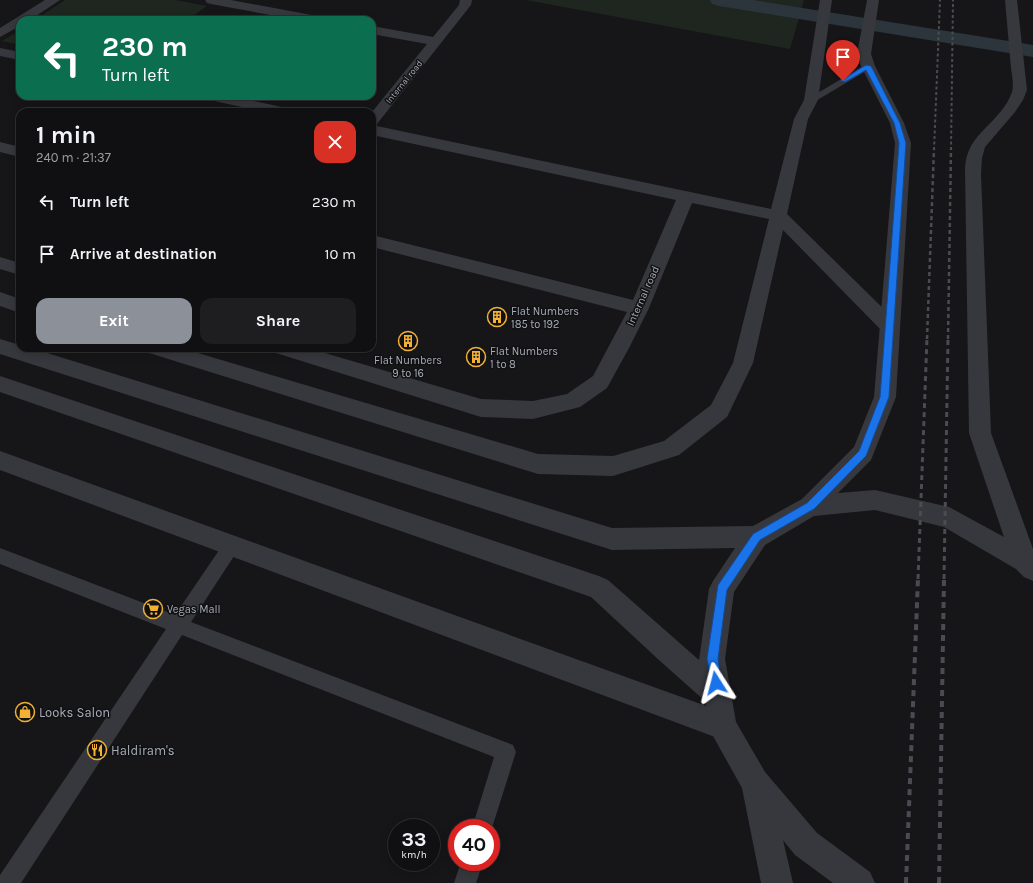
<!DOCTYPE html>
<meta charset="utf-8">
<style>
:root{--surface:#101012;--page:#1e1e20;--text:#f1f3f6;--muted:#9c9d9f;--line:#303032;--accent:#8c9099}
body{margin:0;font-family:Karla,sans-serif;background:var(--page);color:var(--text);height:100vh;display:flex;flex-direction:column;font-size:15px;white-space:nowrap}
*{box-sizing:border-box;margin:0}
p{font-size:13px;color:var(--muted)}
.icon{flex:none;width:22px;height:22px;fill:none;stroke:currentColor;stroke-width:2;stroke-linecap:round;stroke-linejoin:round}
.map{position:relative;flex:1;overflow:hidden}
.panel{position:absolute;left:16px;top:108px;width:360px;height:244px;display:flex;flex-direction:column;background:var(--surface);border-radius:12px;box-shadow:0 2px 10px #0003,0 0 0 1px var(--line)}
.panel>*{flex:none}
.guide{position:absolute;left:16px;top:16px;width:360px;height:84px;border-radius:12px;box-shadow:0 2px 10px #0003,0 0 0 1px var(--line);background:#0b6e4f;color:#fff;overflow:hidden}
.speed{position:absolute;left:388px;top:819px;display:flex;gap:8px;font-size:20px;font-weight:700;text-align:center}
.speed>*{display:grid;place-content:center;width:52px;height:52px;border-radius:50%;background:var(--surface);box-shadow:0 2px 10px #0003,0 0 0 1px var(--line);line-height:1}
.speed small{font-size:10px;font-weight:400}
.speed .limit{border:6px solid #d22;background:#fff;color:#111}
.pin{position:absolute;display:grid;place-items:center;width:34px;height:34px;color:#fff;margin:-41px -17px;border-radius:50% 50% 50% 0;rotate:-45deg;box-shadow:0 0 4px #0007}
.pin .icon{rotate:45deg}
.me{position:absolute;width:44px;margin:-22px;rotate:351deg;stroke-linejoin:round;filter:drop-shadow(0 0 3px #0008)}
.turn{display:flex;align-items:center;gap:14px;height:84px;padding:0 20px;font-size:18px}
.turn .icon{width:52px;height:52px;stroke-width:2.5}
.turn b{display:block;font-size:28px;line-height:34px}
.round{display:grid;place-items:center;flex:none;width:42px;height:42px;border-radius:12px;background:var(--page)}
.summary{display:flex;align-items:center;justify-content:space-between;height:68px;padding:0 20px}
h1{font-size:24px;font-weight:700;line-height:30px}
.cta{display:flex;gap:8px;margin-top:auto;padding:8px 20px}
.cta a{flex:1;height:46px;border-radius:12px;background:var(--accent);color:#fff;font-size:16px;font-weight:700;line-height:46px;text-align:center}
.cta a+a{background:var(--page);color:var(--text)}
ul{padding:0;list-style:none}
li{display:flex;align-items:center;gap:12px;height:52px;padding:0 20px}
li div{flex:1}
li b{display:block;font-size:15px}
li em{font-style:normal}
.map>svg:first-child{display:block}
</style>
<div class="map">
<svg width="1033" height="883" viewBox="0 0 1033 883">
<rect width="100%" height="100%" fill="#161618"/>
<g fill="#1e261f">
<path d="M65 0H176L207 6 187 20H35Z"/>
<path d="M526 0H804L790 49Z"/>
<path d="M20 30V45L2 41Z"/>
</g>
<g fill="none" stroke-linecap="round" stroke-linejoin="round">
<path fill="#2c353c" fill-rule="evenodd" d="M710 0H753L1033 45V57L719 6 712 4Z"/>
<g fill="#37383d" fill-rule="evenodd">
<path d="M868 63 871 64 873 66 871 68 814 102H808L806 100Z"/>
<path d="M232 537 238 540 240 545 238 550 191 622 513 745 516 752 491 831V828H472L494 757 182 635 21 883H0V875L166 629 0 564V548L175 615 226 540Z"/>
<path d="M461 862H483L476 883H454Z"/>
</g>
<g fill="#37383d" fill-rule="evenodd">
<path d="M45 0H60L30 20H20V26L0 37V28Z"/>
<path d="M205 0H231L317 16 322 17 323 20H297L211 4 207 3Z"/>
<path d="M460 0H472L471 5 377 124 372 125 771 209 794 119 804 100 820 0H832L818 100 808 119 787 214 897 322 900 327 897 332 890 334 883 332 783 230 753 363 727 417 679 455 613 476 538 474 149 353 146 348H181L538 454 613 456 664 441 711 405 733 363 769 219 692 203 649 308 629 348 607 388 580 407 533 419 481 417 276 353 273 348H308L481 399 533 401 567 394 593 376 627 312 372 247V235L633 300 676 200 372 135V112L427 44 372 34V26L433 37 459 5Z"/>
<path d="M0 48 20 52V60L0 56Z"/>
<path d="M203 96H231L291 109 293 112H265L205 99Z"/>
<path d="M0 142 20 147V157L0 152Z"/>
<path d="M0 257 20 263V275L0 269Z"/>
<path d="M0 292 20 299V313L0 306Z"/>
<path d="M0 451 723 712 733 716 737 726 733 736 723 740 0 470Z"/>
</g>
<path fill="#37383d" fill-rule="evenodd" d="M867 0H879L871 54 875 66 904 123 911 143 896 397 871 460 838 493 875 490 949 507 1004 537 969 433 965 169C966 132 1001 124 1012 92 1014 85 1012 75 1011 68 1009 45 1007 23 1005 0H1017L1027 90 1023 100 1015 112 985 147 982 158 981 174 991 433 1033 549V581L1024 577 1016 569 944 527 875 510 814 516 765 545 734 592 725 659 736 722 765 772 817 833 870 872 875 883H833L795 855 783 840 793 883H761L742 788 713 736 709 726 705 701 660 661 591 597 0 392V376L599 576 608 580 699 660 709 589 713 581 735 548 612 550 0 354V339L20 345V348H31L612 528 753 526 802 499 854 447 874 397 895 143 890 123 861 66 857 54Z"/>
<g stroke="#4a4c52" stroke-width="2" stroke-dasharray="3 2.5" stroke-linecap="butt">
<path d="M934 150 940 0"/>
<path d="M951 150 953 0"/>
</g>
<g stroke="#4a4c52" stroke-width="2.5" stroke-dasharray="4 3" stroke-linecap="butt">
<path d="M927 339 934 149"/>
<path d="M948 339 951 149"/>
</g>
<g stroke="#4a4c52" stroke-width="3" stroke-dasharray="5 4" stroke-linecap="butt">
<path d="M918 579 927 338"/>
<path d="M944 579 948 338"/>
</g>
<g stroke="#4a4c52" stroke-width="4" stroke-dasharray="6 5" stroke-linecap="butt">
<path d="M906 883 918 578"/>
<path d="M939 883 944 578"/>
</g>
</g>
<path fill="#1a73e8" stroke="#114b97" d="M866 65 871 66 900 123 906 143 889 397 866 456 814 509 760 540 727 590 718 659 722 683 720 687 716 688 712 687 707 659 718 585 753 534 807 503 859 451 880 397 899 143 894 123 866 70 845 82 840 81Z"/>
<defs>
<symbol id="building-ring" viewBox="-11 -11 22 22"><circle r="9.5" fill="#111113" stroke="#f2b134" stroke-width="1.5"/><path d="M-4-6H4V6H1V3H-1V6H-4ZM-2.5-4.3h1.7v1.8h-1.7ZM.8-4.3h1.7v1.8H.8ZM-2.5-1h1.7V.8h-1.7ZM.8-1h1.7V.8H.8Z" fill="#f2b134"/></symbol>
<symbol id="supermarket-ring" viewBox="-11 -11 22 22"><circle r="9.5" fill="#111113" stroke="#f2b134" stroke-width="1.5"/><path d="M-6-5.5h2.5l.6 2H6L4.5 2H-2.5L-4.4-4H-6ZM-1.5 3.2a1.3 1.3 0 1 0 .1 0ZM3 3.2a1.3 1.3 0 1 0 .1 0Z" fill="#f2b134"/></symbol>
<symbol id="shop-ring" viewBox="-11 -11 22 22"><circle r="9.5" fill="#111113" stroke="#f2b134" stroke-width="1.5"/><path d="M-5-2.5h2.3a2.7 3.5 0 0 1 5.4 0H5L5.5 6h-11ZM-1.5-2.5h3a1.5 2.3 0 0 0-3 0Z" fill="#f2b134"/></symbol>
<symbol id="restaurant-ring" viewBox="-11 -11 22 22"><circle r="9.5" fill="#111113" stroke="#f2b134" stroke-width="1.5"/><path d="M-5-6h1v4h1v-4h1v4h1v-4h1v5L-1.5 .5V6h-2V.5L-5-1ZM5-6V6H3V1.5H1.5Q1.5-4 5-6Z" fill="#f2b134"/></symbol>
</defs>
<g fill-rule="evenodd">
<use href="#building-ring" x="486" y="306" width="22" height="22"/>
<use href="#building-ring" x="397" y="330" width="22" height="22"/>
<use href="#building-ring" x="465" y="346" width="22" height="22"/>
<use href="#supermarket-ring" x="142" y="598" width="22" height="22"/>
<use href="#shop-ring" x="14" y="701" width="22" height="22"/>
<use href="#restaurant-ring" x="86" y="739" width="22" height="22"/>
</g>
<g text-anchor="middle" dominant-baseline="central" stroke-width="3" stroke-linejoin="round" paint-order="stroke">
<g font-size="9" fill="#a8adb8" stroke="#111113">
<text transform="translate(404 82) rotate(-51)">Internal road</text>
</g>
<g font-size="11" fill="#a8adb8" stroke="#111113">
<text transform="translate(643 296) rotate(-66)">Internal road</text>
</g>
<g font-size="11" fill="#a8adb8" stroke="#111113" text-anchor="start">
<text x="511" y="311">Flat Numbers<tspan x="511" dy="13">185 to 192</tspan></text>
<text x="490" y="351">Flat Numbers<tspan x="490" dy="13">1 to 8</tspan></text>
<text x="408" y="360" text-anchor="middle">Flat Numbers<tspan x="408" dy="13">9 to 16</tspan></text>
<text x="167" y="609">Vegas Mall</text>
</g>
<g font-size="13" fill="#a8adb8" stroke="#111113" text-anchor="start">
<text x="39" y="712">Looks Salon</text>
<text x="111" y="750">Haldiram's</text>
</g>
</g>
</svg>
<div class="speed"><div>33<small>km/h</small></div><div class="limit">40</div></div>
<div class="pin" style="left:843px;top:81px;background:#d93025"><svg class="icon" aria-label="arrive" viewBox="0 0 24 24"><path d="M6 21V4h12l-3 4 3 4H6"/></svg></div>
<svg class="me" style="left:716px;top:683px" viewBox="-20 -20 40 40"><path d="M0-17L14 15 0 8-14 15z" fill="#1a73e8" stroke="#fff" stroke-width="4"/></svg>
<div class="guide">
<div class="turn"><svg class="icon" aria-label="left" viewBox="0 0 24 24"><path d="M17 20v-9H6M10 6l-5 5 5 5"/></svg><div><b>230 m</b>Turn left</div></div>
</div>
<section class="panel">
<div class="summary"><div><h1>1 min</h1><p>240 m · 21:37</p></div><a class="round" style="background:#d93025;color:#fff"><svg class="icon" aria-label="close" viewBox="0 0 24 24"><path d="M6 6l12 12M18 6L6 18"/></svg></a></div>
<ul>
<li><svg class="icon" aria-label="left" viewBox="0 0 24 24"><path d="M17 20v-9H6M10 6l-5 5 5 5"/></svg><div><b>Turn left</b></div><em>230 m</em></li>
<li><svg class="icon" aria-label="arrive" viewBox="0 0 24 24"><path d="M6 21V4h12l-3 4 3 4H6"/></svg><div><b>Arrive at destination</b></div><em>10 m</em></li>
</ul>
<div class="cta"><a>Exit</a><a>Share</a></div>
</section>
</div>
